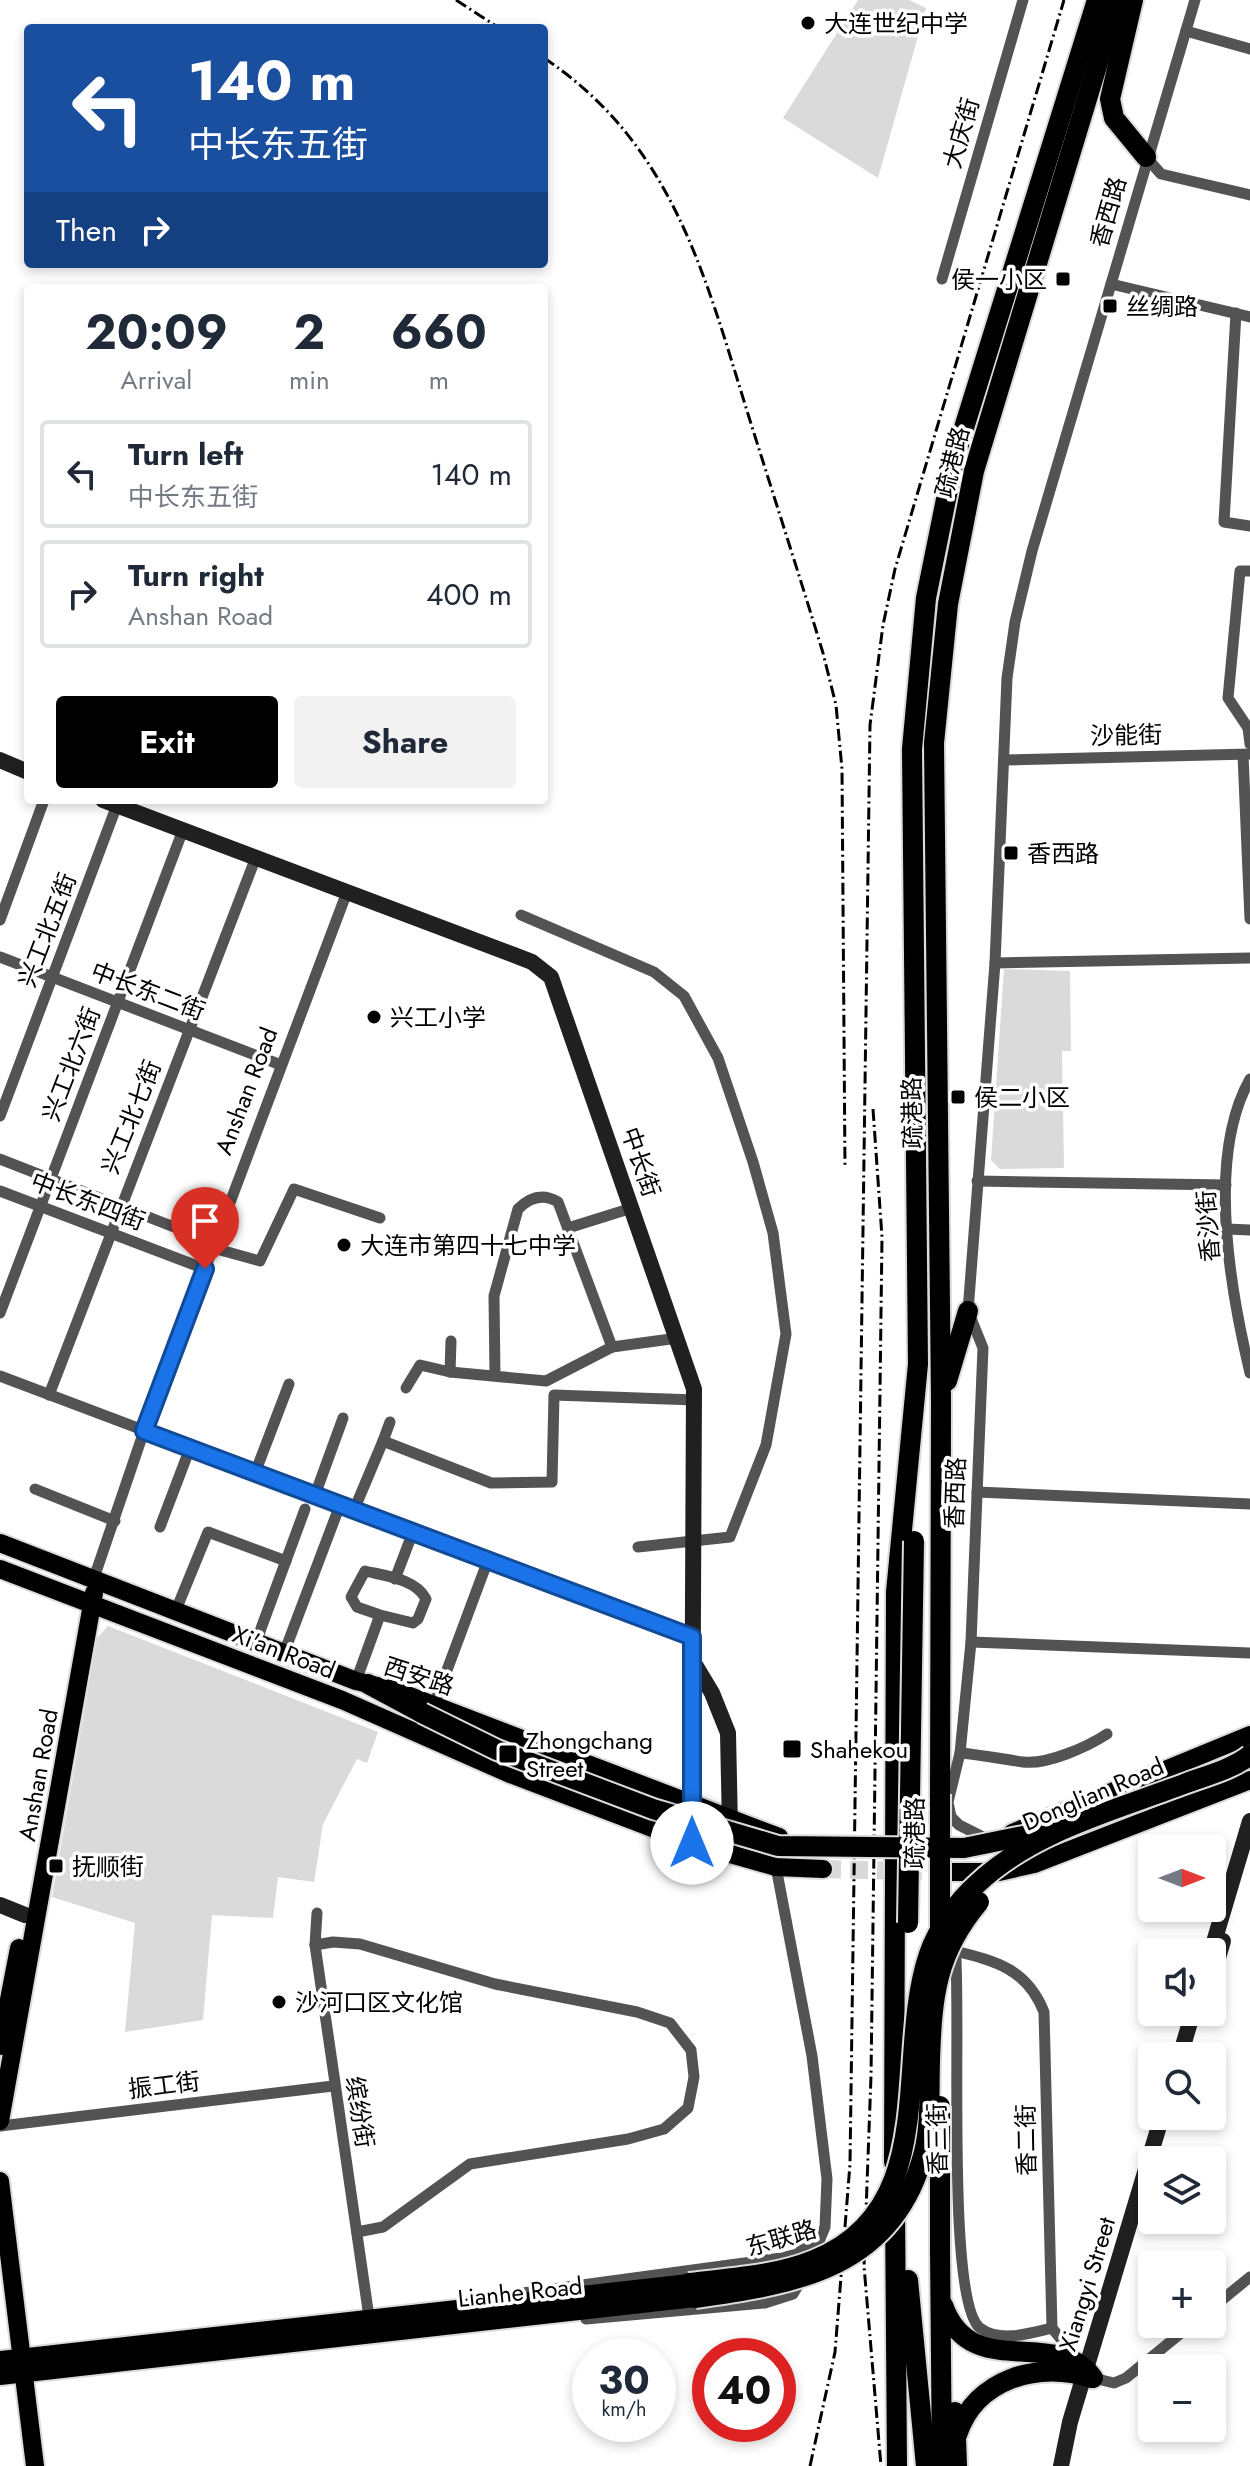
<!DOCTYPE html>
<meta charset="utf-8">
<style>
:root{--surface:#fff;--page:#f2f2f3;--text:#1f2937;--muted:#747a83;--line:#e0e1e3;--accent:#000}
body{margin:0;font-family:Jost,"Noto Sans SC",sans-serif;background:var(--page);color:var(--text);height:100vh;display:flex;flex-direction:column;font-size:30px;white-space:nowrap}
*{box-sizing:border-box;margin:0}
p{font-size:26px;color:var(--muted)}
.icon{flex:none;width:44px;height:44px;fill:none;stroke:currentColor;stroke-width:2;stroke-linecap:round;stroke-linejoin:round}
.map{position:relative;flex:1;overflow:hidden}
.sheet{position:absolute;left:24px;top:284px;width:524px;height:520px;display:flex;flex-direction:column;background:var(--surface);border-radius:8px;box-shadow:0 4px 12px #0003}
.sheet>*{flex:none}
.guide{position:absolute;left:24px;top:24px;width:524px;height:244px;border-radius:8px;box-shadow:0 4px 12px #0003;background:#1a4fa0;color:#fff;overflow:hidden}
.needle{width:52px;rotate:90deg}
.fabs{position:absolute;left:1138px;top:1834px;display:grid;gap:16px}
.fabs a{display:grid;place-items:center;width:88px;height:88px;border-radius:8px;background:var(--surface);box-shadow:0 4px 12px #0003;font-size:40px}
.speed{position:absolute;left:572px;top:2338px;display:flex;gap:16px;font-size:40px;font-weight:700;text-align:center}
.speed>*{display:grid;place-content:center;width:104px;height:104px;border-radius:50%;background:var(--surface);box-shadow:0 4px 12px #0003;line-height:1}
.speed small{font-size:20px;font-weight:400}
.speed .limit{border:12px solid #d22;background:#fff;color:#111}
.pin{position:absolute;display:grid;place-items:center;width:68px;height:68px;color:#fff;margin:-82px -34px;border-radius:50% 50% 50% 0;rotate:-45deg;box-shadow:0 0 8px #0007}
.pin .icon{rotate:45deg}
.me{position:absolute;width:88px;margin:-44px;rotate:0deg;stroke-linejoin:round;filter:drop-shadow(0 0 6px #0008)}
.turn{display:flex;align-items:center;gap:28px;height:168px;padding:0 32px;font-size:36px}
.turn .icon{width:104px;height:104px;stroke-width:2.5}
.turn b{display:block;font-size:56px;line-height:68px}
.then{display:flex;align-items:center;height:76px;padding:0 32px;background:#0003;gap:16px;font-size:30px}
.eta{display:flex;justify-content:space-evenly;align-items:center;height:136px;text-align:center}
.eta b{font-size:48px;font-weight:700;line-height:56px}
.button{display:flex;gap:16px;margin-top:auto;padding:16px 32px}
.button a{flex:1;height:92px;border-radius:8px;background:var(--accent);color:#fff;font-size:32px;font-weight:700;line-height:92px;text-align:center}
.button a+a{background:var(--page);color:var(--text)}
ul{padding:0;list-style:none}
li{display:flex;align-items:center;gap:24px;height:108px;margin:0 16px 12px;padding:0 16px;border:4px solid var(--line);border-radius:8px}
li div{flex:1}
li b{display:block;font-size:30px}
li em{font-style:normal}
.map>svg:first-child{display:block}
</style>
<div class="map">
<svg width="1250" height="2466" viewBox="0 0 1250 2466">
<rect width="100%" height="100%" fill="#fff"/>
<g fill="#dadada">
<path d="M858 0H909L926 8 878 178 783 118Z"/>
<path d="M1004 969 1070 971 1071 1051H1062L1064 1168 1000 1169 991 1160Z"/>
<path d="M108 1626 378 1732 367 1763 357 1759 323 1824 314 1882 278 1877 273 1918 212 1915 203 2020 125 2032 135 1923 52 1897 97 1638Z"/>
</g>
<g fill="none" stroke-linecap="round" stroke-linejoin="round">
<path stroke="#d9d9d9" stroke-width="18" stroke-dasharray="18 9" stroke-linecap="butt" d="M823 1869 946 1872"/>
<defs>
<g id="primary">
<path d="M0 1543 356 1681 394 1690 779 1837"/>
<path d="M0 1569 342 1700 510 1774 692 1843 776 1867 823 1869"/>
<path d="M1012 1833 1250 1735"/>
<path d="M946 1872H999L1034 1864 1250 1780"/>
<path d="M0 2046 19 1948"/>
<path d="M0 2121 94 1593"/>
<path d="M0 2181 35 2466"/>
<path d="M0 2360 689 2283"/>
<path d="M0 2376 695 2298"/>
</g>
<g id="highway">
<path d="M1133 0 1110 99 1114 118 1146 157"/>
<path d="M947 1381 968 1311"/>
<path d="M368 1684 422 1713"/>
<path d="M940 1794 941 1400 934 743 948 604 974 471 1117 0"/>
<path d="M894 2162 896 1592 918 1364 912 749 926 598 954 460 1097 0"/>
<path d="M895 2206 897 2466"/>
<path d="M940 2250 942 2466"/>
<path d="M908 2280 926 2466"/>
<path d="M943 2305C971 2384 1056 2325 1093 2378"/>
<path d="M955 2412 957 2466"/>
<path d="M957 2435C975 2379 1039 2360 1092 2378"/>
</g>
</defs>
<use href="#primary" stroke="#dbdbdb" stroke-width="22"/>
<use href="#highway" stroke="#dbdbdb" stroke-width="24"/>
<g stroke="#535353" stroke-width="11">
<path d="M1186 31 1250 49"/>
<path d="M1146 157 1161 174 1250 195"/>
<path d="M942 279 1023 0"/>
<path d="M1111 284 1250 317"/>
<path d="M1236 313 1224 522 1250 526"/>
<path d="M1250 571H1240L1228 698 1248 728 1250 744"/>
<path d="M1243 755 1250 919"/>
<path d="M1004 760 1250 754"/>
<path d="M521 915 654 972 684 996 718 1058 753 1162 773 1233 786 1334 766 1445 730 1537 638 1547"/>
<path d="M0 920 44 800"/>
<path d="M0 957 281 1065"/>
<path d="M995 963 1250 958"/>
<path d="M1250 1079C1206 1157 1230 1289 1250 1373"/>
<path d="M0 1116 117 805"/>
<path d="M0 1159 215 1243"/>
<path d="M977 1181 1226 1185"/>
<path d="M0 1191 205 1269"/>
<path d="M568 1228 632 1208"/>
<path d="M1227 1229 1250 1230"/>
<path d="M213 1248 260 1261 294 1189 380 1218"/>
<path d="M0 1313 183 830"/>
<path d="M451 1341 450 1372 546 1381 612 1347 558 1202C543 1193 530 1197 518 1209L494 1296 495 1376"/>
<path d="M612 1347 678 1338"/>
<path d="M0 1376 692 1637"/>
<path d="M406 1388 420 1365 450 1372"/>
<path d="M49 1395 256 857"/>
<path d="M383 1441 390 1422"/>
<path d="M255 1473 289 1384"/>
<path d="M35 1489 115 1521"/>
<path d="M977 1492 1250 1504"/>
<path d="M315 1495 343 1418"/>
<path d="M354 1510 383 1441 491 1483 552 1482 554 1395 695 1400"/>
<path d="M160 1527 190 1448"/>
<path d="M94 1578 144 1431 347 892"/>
<path d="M395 1579 413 1532"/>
<path d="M176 1610 208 1532 286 1561"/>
<path d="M256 1642 305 1509"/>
<path d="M971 1642 1250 1653"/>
<path d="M284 1653 340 1505"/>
<path d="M356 1681 380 1615 413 1623 418 1619 426 1599C416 1579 386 1576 365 1571L351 1597 357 1607 380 1615"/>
<path d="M434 1705 488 1560"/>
<path d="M960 1753C982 1755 1002 1759 1023 1762 1047 1765 1087 1747 1107 1734"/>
<path d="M989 1840 959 1825 951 1817 948 1802 960 1753 971 1642 983 1348 968 1311 995 963 1007 678 1015 622 1032 551 1195 0"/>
<path d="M776 1867 812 2056 827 2179 825 2227 811 2260"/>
<path d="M317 1913 315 1945 369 2317"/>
<path d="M955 1944C962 2004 945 2301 980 2328 1000 2343 1031 2333 1052 2328"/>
<path d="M315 1945 333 1942 360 1944 495 1984 637 2012 670 2023 691 2050 694 2077 688 2108 664 2129 628 2139 470 2164 383 2227 357 2232"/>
<path d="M955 1951C996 1961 1027 1969 1044 2012L1052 2328 1078 2360"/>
<path d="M0 2126 333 2086"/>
<path d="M523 2293 781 2258 797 2254 816 2237"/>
<path d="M1212 2308 1250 2277"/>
<path d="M586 2319 765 2303 793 2294 802 2279"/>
<path d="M1093 2378 1114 2383 1126 2378 1192 2324"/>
</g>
<g stroke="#202020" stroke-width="16">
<path d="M0 760 28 772"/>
<path d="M103 800 514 955 532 962 551 977 694 1389 692 1813"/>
<path d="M694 1663 712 1693 728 1733 730 1827"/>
<path d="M0 1905 25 1915"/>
<path d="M1211 1952 1250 1821"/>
<path d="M1212 1978 1223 1941"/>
<path d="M1180 2056 1193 2012"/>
<path d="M1061 2466 1070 2422 1162 2116"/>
</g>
<use href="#primary" stroke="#000" stroke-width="18"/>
<use href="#highway" stroke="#000" stroke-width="20"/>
<g stroke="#000" stroke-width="3" stroke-dasharray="12 4 2 4" stroke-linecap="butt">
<path d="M456 0 499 28"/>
<path d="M544 58C673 144 705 276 748 414 773 494 799 574 823 653L836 705 842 769 845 1168"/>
<path d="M873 1109 882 1237 871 2076 864 2266 881 2466"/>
<path d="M810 2466 835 2352 850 2164 870 725 883 625 895 569 1064 0"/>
</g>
<defs>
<g id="highway-bridge">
<path d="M422 1713 497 1750 653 1809 778 1846 964 1848 1048 1831"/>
<path d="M908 1923 914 1541"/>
<path d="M940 1930V1794"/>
<path d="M940 2250V2106"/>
<path d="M689 2283C730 2278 775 2276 814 2260 943 2209 894 2056 929 1954 938 1928 957 1902 977 1884 1031 1832 1115 1810 1184 1784 1205 1776 1233 1769 1250 1755"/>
<path d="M695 2298C797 2284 894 2268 924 2152 931 2124 929 2090 930 2061 932 1996 936 1953 979 1902"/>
</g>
</defs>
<use href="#highway-bridge" stroke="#dbdbdb" stroke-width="24" stroke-linecap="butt"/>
<use href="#highway-bridge" stroke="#000" stroke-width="20"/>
</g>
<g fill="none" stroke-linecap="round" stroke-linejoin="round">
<defs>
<path id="route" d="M205 1269 144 1431 692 1637V1843"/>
</defs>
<use href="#route" stroke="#114b97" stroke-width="20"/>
<use href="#route" stroke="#1a73e8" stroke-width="14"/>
</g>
<g fill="#000" stroke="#fff" stroke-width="3">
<circle cx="808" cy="23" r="8"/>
<rect x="1055" y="271" width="16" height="16" rx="4"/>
<rect x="1102" y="298" width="16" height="16" rx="4"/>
<rect x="1003" y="845" width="16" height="16" rx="4"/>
<circle cx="374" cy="1017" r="8"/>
<rect x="950" y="1089" width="16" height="16" rx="4"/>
<circle cx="344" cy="1245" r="8"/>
<rect x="782" y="1739" width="20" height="20" rx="4"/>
<rect x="498" y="1744" width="20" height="20" rx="4"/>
<rect x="48" y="1858" width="16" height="16" rx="4"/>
<circle cx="279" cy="2002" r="8"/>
</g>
<g text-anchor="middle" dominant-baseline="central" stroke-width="7" stroke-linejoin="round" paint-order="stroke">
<g font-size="24" fill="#000" stroke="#fff" text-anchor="start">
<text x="824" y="23">大连世纪中学</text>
<text x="1047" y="279" text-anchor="end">侯一小区</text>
<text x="1126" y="306">丝绸路</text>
<text x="1027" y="853">香西路</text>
<text x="390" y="1017">兴工小学</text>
<text x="974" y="1097">侯二小区</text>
<text x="360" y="1245">大连市第四十七中学</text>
<text x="526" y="1740">Zhongchang<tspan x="526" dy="28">Street</tspan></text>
<text x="810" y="1749">Shahekou</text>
<text x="72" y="1866">抚顺街</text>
<text x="295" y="2002">沙河口区文化馆</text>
</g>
<g font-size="24" fill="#000" stroke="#fff">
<text transform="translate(961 133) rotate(-74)">大庆街</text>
<text transform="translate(1108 212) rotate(-74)">香西路</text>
<text transform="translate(952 462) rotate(-76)">疏港路</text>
<text transform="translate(1126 735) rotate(-1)">沙能街</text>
<text transform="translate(47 930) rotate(-69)">兴工北五街</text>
<text transform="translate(148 991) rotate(21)">中长东二街</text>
<text transform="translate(71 1064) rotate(-69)">兴工北六街</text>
<text transform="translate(246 1091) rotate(-69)">Anshan Road</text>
<text transform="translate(912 1113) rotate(-91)">疏港路</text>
<text transform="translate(131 1117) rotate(-68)">兴工北七街</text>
<text transform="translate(641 1162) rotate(71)">中长街</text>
<text transform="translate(88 1201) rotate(21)">中长东四街</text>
<text transform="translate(1208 1226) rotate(-94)">香沙街</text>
<text transform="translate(955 1493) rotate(-88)">香西路</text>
<text transform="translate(284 1652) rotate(21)">Xi'an Road</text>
<text transform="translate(419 1676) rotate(18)">西安路</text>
<text transform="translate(38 1775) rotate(-80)">Anshan Road</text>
<text transform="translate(1093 1794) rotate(-23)">Donglian Road</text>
<text transform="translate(914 1833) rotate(-90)">疏港路</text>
<text transform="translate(164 2085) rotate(-7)">振工街</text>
<text transform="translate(360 2112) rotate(81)">缤纷街</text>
<text transform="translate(937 2139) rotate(-91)">香三街</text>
<text transform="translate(1026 2140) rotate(-91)">香二街</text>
<text transform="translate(781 2238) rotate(-16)">东联路</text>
<text transform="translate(1087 2284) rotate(-73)">Xiangyi Street</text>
<text transform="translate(520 2292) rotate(-6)">Lianhe Road</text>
</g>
</g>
</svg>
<div class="fabs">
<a><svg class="needle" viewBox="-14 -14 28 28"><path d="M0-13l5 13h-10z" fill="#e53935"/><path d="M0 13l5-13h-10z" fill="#747a83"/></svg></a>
<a><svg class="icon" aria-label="sound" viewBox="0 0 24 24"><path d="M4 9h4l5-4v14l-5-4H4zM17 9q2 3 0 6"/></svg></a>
<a><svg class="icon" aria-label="search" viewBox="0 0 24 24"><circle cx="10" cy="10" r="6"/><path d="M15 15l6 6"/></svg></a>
<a><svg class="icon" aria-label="layers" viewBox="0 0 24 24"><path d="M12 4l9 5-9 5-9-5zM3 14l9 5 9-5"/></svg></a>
<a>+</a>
<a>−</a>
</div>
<div class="speed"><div>30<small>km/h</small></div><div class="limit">40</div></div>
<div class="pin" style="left:205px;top:1269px;background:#d93025"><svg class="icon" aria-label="arrive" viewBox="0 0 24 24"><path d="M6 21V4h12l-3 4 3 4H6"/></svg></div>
<svg class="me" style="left:692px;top:1843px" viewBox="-20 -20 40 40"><circle r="19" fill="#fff"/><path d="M0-13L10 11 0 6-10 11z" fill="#1a73e8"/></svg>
<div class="guide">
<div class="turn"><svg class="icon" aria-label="left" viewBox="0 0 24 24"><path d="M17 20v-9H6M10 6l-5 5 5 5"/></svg><div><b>140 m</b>中长东五街</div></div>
<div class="then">Then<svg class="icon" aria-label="right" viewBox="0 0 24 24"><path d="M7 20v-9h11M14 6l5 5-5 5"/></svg></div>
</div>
<section class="sheet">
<div class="eta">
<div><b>20:09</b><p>Arrival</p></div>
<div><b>2</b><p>min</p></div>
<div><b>660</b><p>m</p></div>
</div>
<ul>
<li><svg class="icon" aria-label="left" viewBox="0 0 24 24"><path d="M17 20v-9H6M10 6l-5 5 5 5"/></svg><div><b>Turn left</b><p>中长东五街</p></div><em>140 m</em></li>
<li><svg class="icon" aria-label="right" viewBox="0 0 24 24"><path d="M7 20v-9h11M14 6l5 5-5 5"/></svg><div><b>Turn right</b><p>Anshan Road</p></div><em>400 m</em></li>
</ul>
<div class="button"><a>Exit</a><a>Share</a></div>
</section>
</div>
